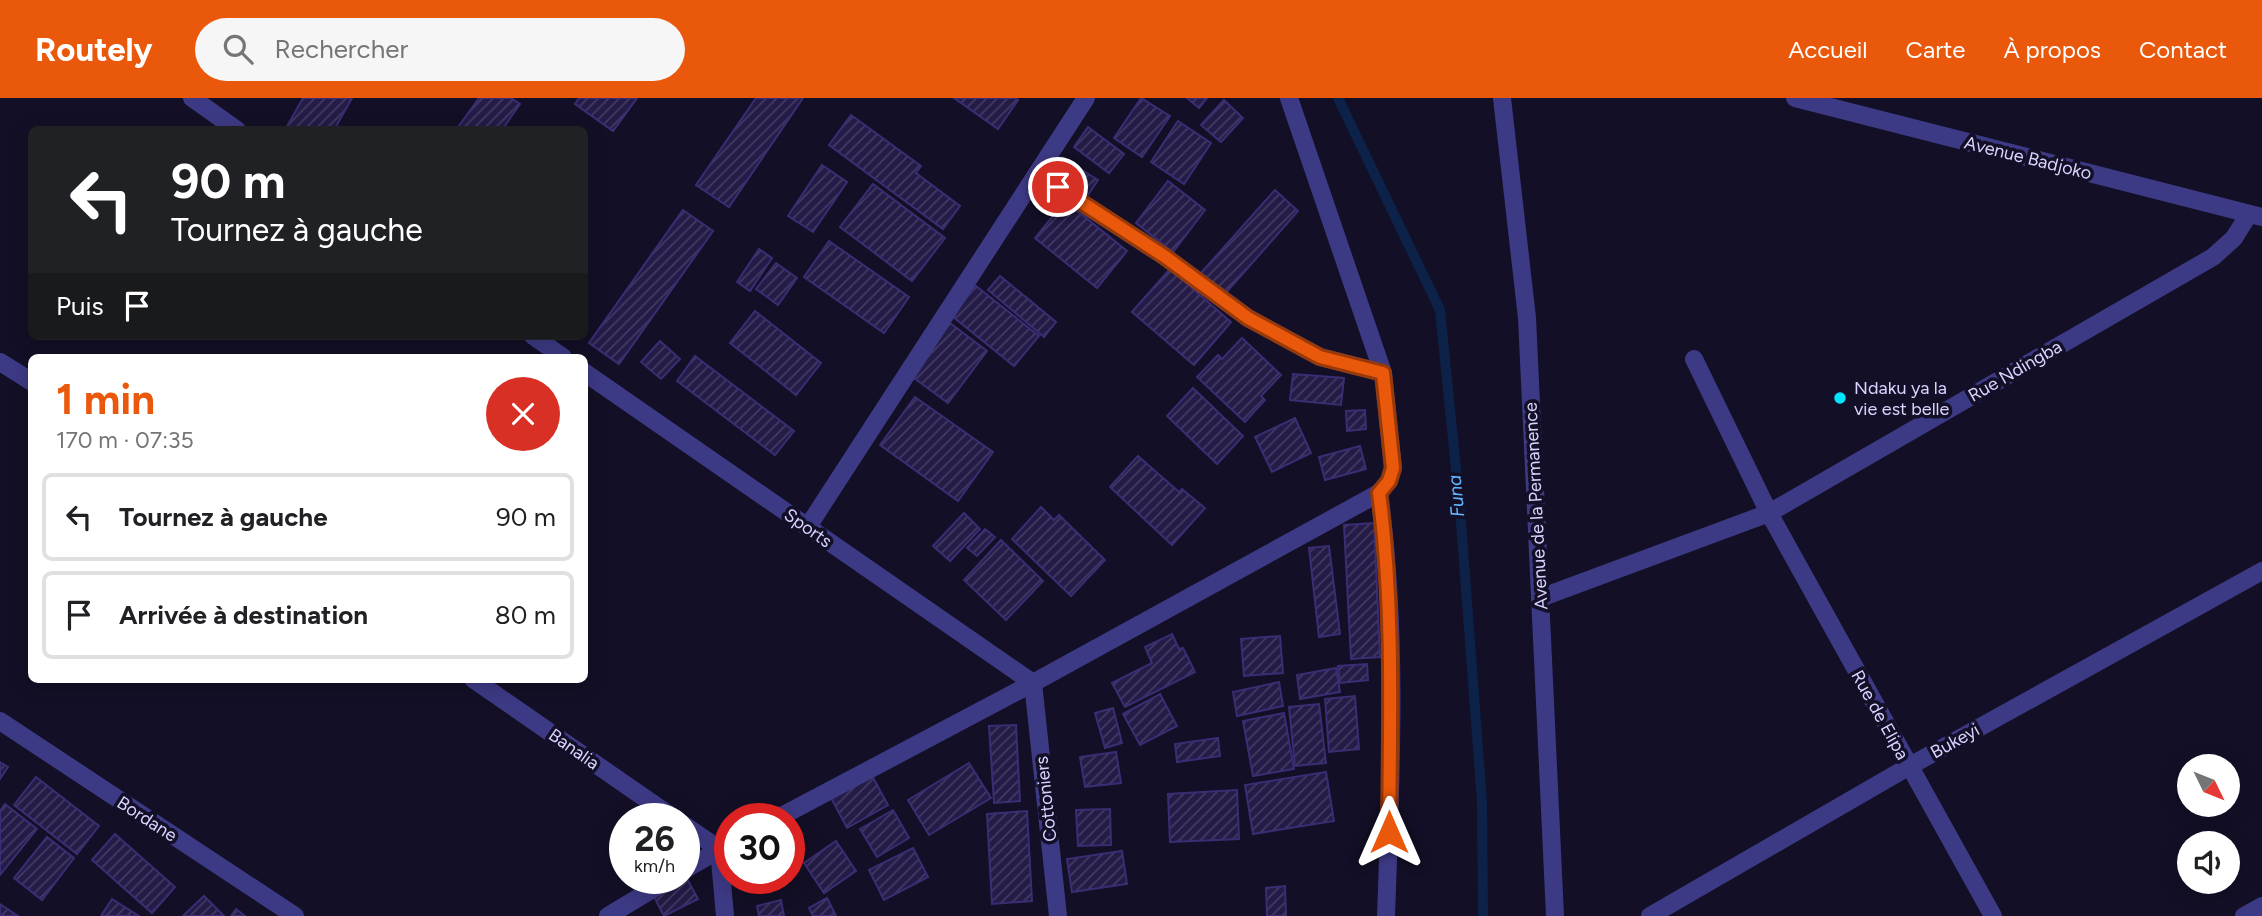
<!DOCTYPE html>
<html lang="fr">
<meta charset="utf-8">
<style>
:root{--surface:#fff;--page:#f6f6f6;--text:#202124;--muted:#757577;--line:#e0e0e0;--accent:#ea580c}
body{margin:0;font-family:Figtree,sans-serif;background:var(--page);color:var(--text);height:100vh;display:flex;flex-direction:column;font-size:26px;white-space:nowrap}
*{box-sizing:border-box;margin:0}
p{font-size:23px;color:var(--muted)}
.icon{flex:none;width:38px;height:38px;fill:none;stroke:currentColor;stroke-width:2;stroke-linecap:round;stroke-linejoin:round}
.map{position:relative;flex:1;overflow:hidden}
.details{position:absolute;left:28px;top:256px;width:560px;height:329px;display:flex;flex-direction:column;background:var(--surface);border-radius:10px;box-shadow:0 4px 18px #0003}
.details>*{flex:none}
.top-card{position:absolute;left:28px;top:28px;width:560px;height:214px;border-radius:10px;box-shadow:0 4px 18px #0003;background:#202124;color:#fff;overflow:hidden}
.needle{width:46px;rotate:133deg}
.buttons{position:absolute;left:2177px;top:656px;display:grid;gap:14px}
.buttons a{display:grid;place-items:center;width:63px;height:63px;border-radius:50%;background:var(--surface);box-shadow:0 4px 18px #0003;font-size:35px}
.speed{position:absolute;left:609px;top:705px;display:flex;gap:14px;font-size:35px;font-weight:700;text-align:center}
.speed>*{display:grid;place-content:center;width:91px;height:91px;border-radius:50%;background:var(--surface);box-shadow:0 4px 18px #0003;line-height:1}
.speed small{font-size:18px;font-weight:400}
.speed .limit{border:10px solid #d22;background:#fff;color:#111}
.pin{position:absolute;display:grid;place-items:center;width:60px;height:60px;color:#fff;margin:-30px;border:4px solid #fff;border-radius:50%;box-shadow:0 2px 7px #0007}
.me{position:absolute;width:77px;margin:-38px;rotate:0deg;stroke-linejoin:round;filter:drop-shadow(0 0 5px #0008)}
.turn{display:flex;align-items:center;gap:24px;height:147px;padding:0 28px;font-size:32px}
.turn .icon{width:91px;height:91px;stroke-width:2.5}
.turn b{display:block;font-size:49px;line-height:60px}
.then{display:flex;align-items:center;height:66px;padding:0 28px;background:#0003;gap:14px;font-size:26px}
.round{display:grid;place-items:center;flex:none;width:74px;height:74px;border-radius:37px;background:var(--page)}
.overview{display:flex;align-items:center;justify-content:space-between;height:119px;padding:0 28px}
h1{font-size:42px;font-weight:700;line-height:52px;color:var(--accent)}
ul{padding:0;list-style:none}
li{display:flex;align-items:center;gap:21px;height:88px;margin:0 14px 10px;padding:0 14px;border:4px solid var(--line);border-radius:10px}
li div{flex:1}
li b{display:block;font-size:26px}
li em{font-style:normal}
header{display:flex;align-items:center;gap:42px;box-sizing:border-box;height:98px;padding:0 35px;background:var(--accent);color:#fff}
header strong{font-size:33px}
nav{display:flex;gap:38px;margin-inline-start:auto;font-size:24px}
.search{width:490px;height:63px;background:var(--page);display:flex;align-items:center;gap:18px;box-sizing:border-box;padding:0 24px;border-radius:38px;color:var(--muted);font-size:26px}
.map>svg:first-child{display:block}
</style>
<header>
<strong>Routely</strong>
<div class="search"><svg class="icon" aria-label="search" viewBox="0 0 24 24"><circle cx="10" cy="10" r="6"/><path d="M15 15l6 6"/></svg>Rechercher</div>
<nav><a>Accueil</a><a>Carte</a><a>À propos</a><a>Contact</a></nav>
</header>
<div class="map">
<svg width="2262" height="818" viewBox="0 0 2262 818">
<defs>
<pattern id="building-hatch" width="6" height="6" patternUnits="userSpaceOnUse" patternTransform="scale(1.75)"><rect width="6" height="6" fill="#241b47"/><path d="M-1 1l2-2M0 6l6-6M5 7l2-2" fill="none" stroke="#433b63"/></pattern>
</defs>
<rect width="100%" height="100%" fill="#130f26"/>
<g fill="none" stroke-linecap="round" stroke-linejoin="round">
<path stroke="#0c2248" stroke-width="10" d="M1338 0 1440 212 1460 411 1482 704 1483 818"/>
</g>
<g fill="url(#building-hatch)" stroke="#3b2d73" stroke-width="2">
<path d="M303 0H352L334 32H285Z"/>
<path d="M479 0H511L520 6 502 32H456Z"/>
<path d="M579 0H637L613 33 575 6Z"/>
<path d="M756 0H803L729 109 696 87Z"/>
<path d="M954 0H1015L1018 2 998 31Z"/>
<path d="M1141 0 1170 18 1142 59 1114 40Z"/>
<path d="M1187 0H1207L1199 10Z"/>
<path d="M1224 2 1243 20 1221 44 1201 27Z"/>
<path d="M851 17 921 68 916 75 960 108 943 131 829 47Z"/>
<path d="M1178 23 1211 45 1184 86 1151 64Z"/>
<path d="M1088 29 1124 56 1109 75 1074 49Z"/>
<path d="M1061 59 1098 82 1086 100 1050 76Z"/>
<path d="M822 67 847 84 813 134 788 118Z"/>
<path d="M1168 83 1205 112 1173 154 1136 125Z"/>
<path d="M873 86 945 140 912 183 840 129Z"/>
<path d="M1275 92 1298 113 1224 197 1200 176Z"/>
<path d="M1065 103 1127 153 1097 190 1035 140Z"/>
<path d="M683 112 713 133 619 266 589 245Z"/>
<path d="M829 143 909 199 884 235 804 179Z"/>
<path d="M759 151 772 160 750 193 737 184Z"/>
<path d="M776 165 797 180 778 207 756 191Z"/>
<path d="M1170 171 1231 224 1194 267 1132 214Z"/>
<path d="M1000 178 1056 224 1044 239 988 192Z"/>
<path d="M976 188 1039 238 1014 268 952 218Z"/>
<path d="M755 213 821 265 796 297 730 245Z"/>
<path d="M950 225 987 253 948 305 910 277Z"/>
<path d="M1242 240 1281 277 1261 298 1265 302 1245 324 1197 279 1218 257 1222 261Z"/>
<path d="M660 243 680 261 661 281 641 264Z"/>
<path d="M695 258 794 333 775 357 677 283Z"/>
<path d="M1293 276 1344 280 1341 307 1290 302Z"/>
<path d="M1193 290 1243 338 1217 366 1167 318Z"/>
<path d="M915 299 993 354 958 403 880 347Z"/>
<path d="M1365 312 1366 331 1347 333 1346 313Z"/>
<path d="M1295 320 1311 355 1272 374 1255 339Z"/>
<path d="M1360 348 1366 371 1325 382 1319 359Z"/>
<path d="M1138 358 1179 394 1182 391 1205 410 1172 447 1110 389Z"/>
<path d="M1041 409 1054 422 1059 417 1105 462 1071 498 1012 441Z"/>
<path d="M964 415 980 431 950 463 933 448Z"/>
<path d="M1374 425 1380 559 1351 561 1344 427Z"/>
<path d="M985 431 995 439 977 458 967 450Z"/>
<path d="M1001 442 1043 483 1006 522 964 482Z"/>
<path d="M1329 448 1340 536 1319 539 1309 450Z"/>
<path d="M1172 536 1179 551 1183 550 1195 574 1125 609 1112 585 1152 565 1145 549Z"/>
<path d="M1280 538 1283 575 1244 578 1241 541Z"/>
<path d="M1367 566 1368 582 1340 585 1338 568Z"/>
<path d="M1336 570 1340 594 1300 601 1297 577Z"/>
<path d="M1279 584 1283 608 1237 618 1233 594Z"/>
<path d="M1160 596 1177 628 1140 647 1123 616Z"/>
<path d="M1355 598 1359 651 1329 654 1325 601Z"/>
<path d="M1319 606 1326 665 1295 668 1289 609Z"/>
<path d="M1113 610 1122 645 1105 650 1095 615Z"/>
<path d="M1284 615 1294 671 1253 678 1243 623Z"/>
<path d="M1016 627 1020 703 994 705 989 628Z"/>
<path d="M1218 640 1220 658 1177 664 1175 646Z"/>
<path d="M1116 654 1121 685 1085 689 1080 659Z"/>
<path d="M0 664 8 669 0 681Z"/>
<path d="M969 665 991 700 929 737 908 702Z"/>
<path d="M870 674 888 707 847 730 829 696Z"/>
<path d="M1326 674 1334 723 1253 736 1245 687Z"/>
<path d="M36 679 99 728 77 756 14 707Z"/>
<path d="M1237 692 1239 741 1170 744 1168 696Z"/>
<path d="M5 706 37 731 0 777V713Z"/>
<path d="M1110 711 1111 747 1078 748 1076 712Z"/>
<path d="M893 712 909 740 877 759 860 731Z"/>
<path d="M1027 713 1032 803 992 806 987 716Z"/>
<path d="M115 736 175 789 152 815 92 762Z"/>
<path d="M47 739 74 760 42 802 14 780Z"/>
<path d="M836 743 856 773 824 795 804 765Z"/>
<path d="M913 750 928 779 884 802 869 772Z"/>
<path d="M1122 753 1127 786 1072 794 1067 761Z"/>
<path d="M686 779 698 801 664 818 653 797Z"/>
<path d="M1285 788 1286 818H1267L1266 790Z"/>
<path d="M204 798 224 818H183Z"/>
<path d="M827 800 836 818H813L809 810Z"/>
<path d="M112 801 139 818H101Z"/>
<path d="M781 802 784 818H759L757 808Z"/>
<path d="M0 806 18 818H0Z"/>
<path d="M236 811 245 818H231Z"/>
</g>
<g fill="none" stroke-linecap="round" stroke-linejoin="round">
<g stroke="#3d3a85" stroke-width="18">
<path d="M192 0 237 32"/>
<path d="M1502 0 1527 220 1555 818"/>
<path d="M1795 0 2262 119"/>
<path d="M1037 76 1164 158 1248 220 1320 259 1383 275"/>
<path d="M533 238 563 259"/>
<path d="M1694 261 1769 415 1993 818"/>
<path d="M0 264 32 284"/>
<path d="M584 274 1033 585 1058 818"/>
<path d="M1379 395C1398 534 1391 677 1386 818"/>
<path d="M807 430 1086 0"/>
<path d="M1540 500 1769 415 2213 159 2234 140 2249 116"/>
<path d="M473 581 675 721"/>
<path d="M0 623 295 818"/>
<path d="M776 721 1033 585 1379 395 1389 383 1393 370 1383 275 1289 0"/>
<path d="M684 727 719 751 725 818"/>
<path d="M684 772 726 748"/>
<path d="M608 818 671 780"/>
<path d="M1650 818 1908 669 2262 473"/>
<path d="M2244 818 2262 808"/>
</g>
</g>
<g fill="none" stroke-linecap="round" stroke-linejoin="round">
<defs>
<path id="route" d="M1058 89 1164 158 1248 220 1320 259 1383 275 1393 370 1389 383 1379 395C1394 507 1390 620 1389 734"/>
</defs>
<use href="#route" stroke="#983908" stroke-width="18"/>
<use href="#route" stroke="#ea580c" stroke-width="12"/>
</g>
<circle fill="#00e5ff" stroke="#130f26" stroke-width="2.5" cx="1840" cy="300" r="7"/>
<g text-anchor="middle" dominant-baseline="central" stroke-width="7" stroke-linejoin="round" paint-order="stroke">
<g font-size="18" fill="#d9d4ff" stroke="#130f26">
<text transform="translate(2028 60) rotate(14)">Avenue Badjoko</text>
<text transform="translate(2015 273) rotate(-30)">Rue Ndingba</text>
<text transform="translate(1536 408) rotate(-93)">Avenue de la Permanence</text>
<text transform="translate(808 430) rotate(35)">Sports</text>
<text transform="translate(1880 617) rotate(61)">Rue de Elipa</text>
<text transform="translate(1955 643) rotate(-29)">Bukeyi</text>
<text transform="translate(574 651) rotate(35)">Banalia</text>
<text transform="translate(1046 701) rotate(-96)">Cottoniers</text>
<text transform="translate(147 721) rotate(33)">Bordane</text>
</g>
<g font-size="18" fill="#d9d4ff" stroke="#130f26" text-anchor="start">
<text x="1854" y="290">Ndaku ya la<tspan x="1854" dy="21">vie est belle</tspan></text>
</g>
<g font-size="19" font-style="italic" fill="#62b6ff" stroke="#130f26">
<text transform="translate(1456 398) rotate(-95)">Funa</text>
</g>
</g>
</svg>
<div class="buttons">
<a><svg class="needle" viewBox="-14 -14 28 28"><path d="M0-13l5 13h-10z" fill="#e53935"/><path d="M0 13l5-13h-10z" fill="#757577"/></svg></a>
<a><svg class="icon" aria-label="sound" viewBox="0 0 24 24"><path d="M4 9h4l5-4v14l-5-4H4zM17 9q2 3 0 6"/></svg></a>
</div>
<div class="speed"><div>26<small>km/h</small></div><div class="limit">30</div></div>
<div class="pin" style="left:1058px;top:89px;background:#d93025"><svg class="icon" aria-label="arrive" viewBox="0 0 24 24"><path d="M6 21V4h12l-3 4 3 4H6"/></svg></div>
<svg class="me" style="left:1389px;top:734px" viewBox="-20 -20 40 40"><path d="M0-17L14 15 0 8-14 15z" fill="#ea580c" stroke="#fff" stroke-width="4"/></svg>
<div class="top-card">
<div class="turn"><svg class="icon" aria-label="left" viewBox="0 0 24 24"><path d="M17 20v-9H6M10 6l-5 5 5 5"/></svg><div><b>90 m</b>Tournez à gauche</div></div>
<div class="then">Puis<svg class="icon" aria-label="arrive" viewBox="0 0 24 24"><path d="M6 21V4h12l-3 4 3 4H6"/></svg></div>
</div>
<section class="details">
<div class="overview"><div><h1>1 min</h1><p>170 m · 07:35</p></div><a class="round" style="background:#d93025;color:#fff"><svg class="icon" aria-label="close" viewBox="0 0 24 24"><path d="M6 6l12 12M18 6L6 18"/></svg></a></div>
<ul>
<li><svg class="icon" aria-label="left" viewBox="0 0 24 24"><path d="M17 20v-9H6M10 6l-5 5 5 5"/></svg><div><b>Tournez à gauche</b></div><em>90 m</em></li>
<li><svg class="icon" aria-label="arrive" viewBox="0 0 24 24"><path d="M6 21V4h12l-3 4 3 4H6"/></svg><div><b>Arrivée à destination</b></div><em>80 m</em></li>
</ul>
</section>
</div>
